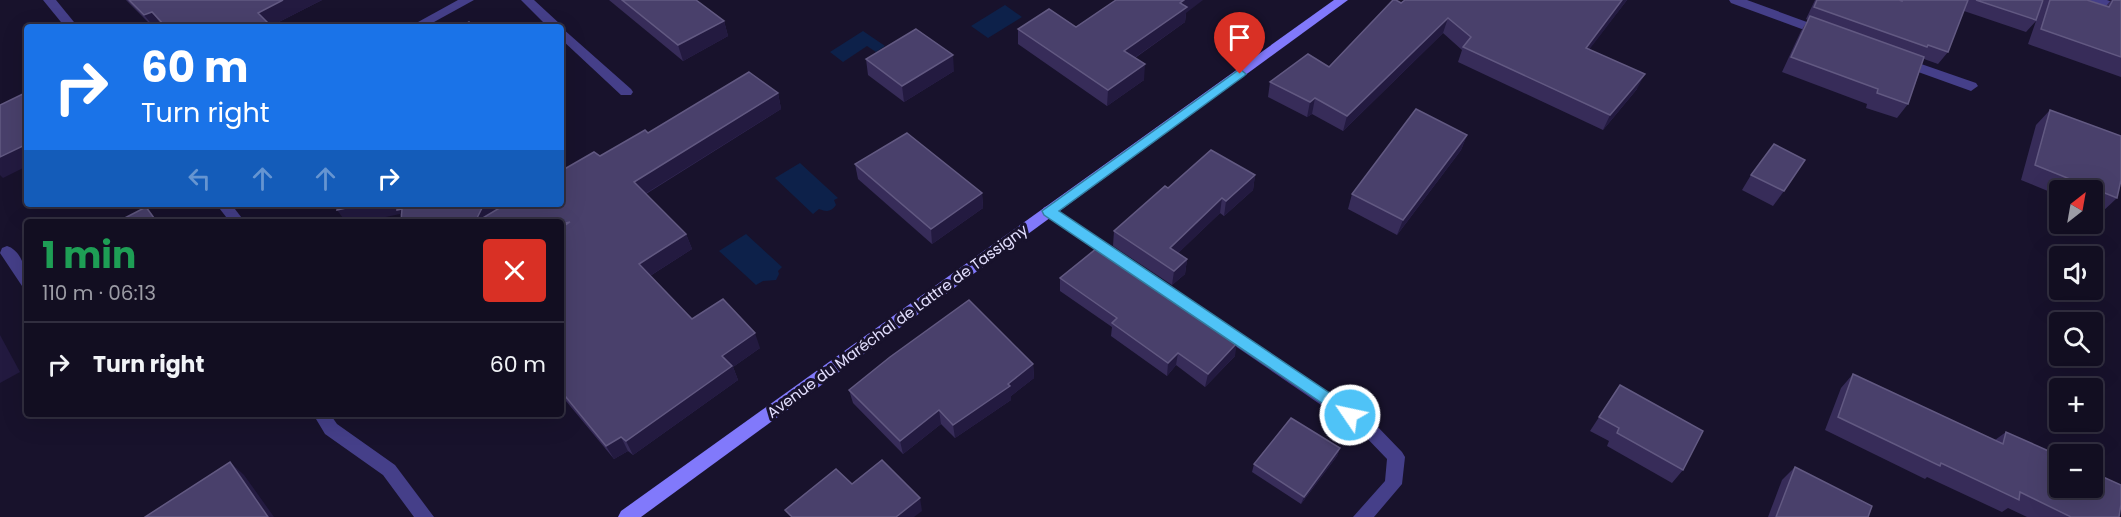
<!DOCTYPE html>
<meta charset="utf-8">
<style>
:root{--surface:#120e21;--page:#1f1c2e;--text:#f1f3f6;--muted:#9c9ca5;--line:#312e3f}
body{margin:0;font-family:Poppins,sans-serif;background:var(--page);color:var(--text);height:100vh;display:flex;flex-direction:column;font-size:22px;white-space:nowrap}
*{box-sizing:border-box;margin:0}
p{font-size:20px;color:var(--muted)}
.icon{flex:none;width:33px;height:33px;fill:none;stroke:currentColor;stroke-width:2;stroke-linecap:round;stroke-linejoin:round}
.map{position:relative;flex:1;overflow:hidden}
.panel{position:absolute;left:24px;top:219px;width:540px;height:198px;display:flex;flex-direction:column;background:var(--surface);border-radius:6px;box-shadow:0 6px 24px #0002,0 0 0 2px var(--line)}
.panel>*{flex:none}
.guide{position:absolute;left:24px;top:24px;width:540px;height:183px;border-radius:6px;box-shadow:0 6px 24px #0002,0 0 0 2px var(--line);background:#1a73e8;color:#fff;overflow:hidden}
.needle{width:39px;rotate:31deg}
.controls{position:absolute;left:2049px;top:180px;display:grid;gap:12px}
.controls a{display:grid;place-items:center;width:54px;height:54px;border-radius:6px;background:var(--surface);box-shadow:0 6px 24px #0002,0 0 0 2px var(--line);font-size:30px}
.pin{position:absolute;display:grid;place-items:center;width:51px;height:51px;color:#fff;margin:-62px -26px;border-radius:50% 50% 50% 0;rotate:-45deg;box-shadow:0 0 6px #0007}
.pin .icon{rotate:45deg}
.me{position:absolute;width:66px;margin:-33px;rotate:304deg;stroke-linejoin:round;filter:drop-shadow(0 0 4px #0008)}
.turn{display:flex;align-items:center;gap:21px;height:126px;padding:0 18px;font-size:27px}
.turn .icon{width:78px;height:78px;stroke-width:2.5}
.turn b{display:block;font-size:42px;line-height:51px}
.lanes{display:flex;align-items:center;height:57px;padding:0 18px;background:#0003;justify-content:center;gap:30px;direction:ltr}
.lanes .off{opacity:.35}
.round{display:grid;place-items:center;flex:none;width:63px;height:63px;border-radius:6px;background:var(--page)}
.head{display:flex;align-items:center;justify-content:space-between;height:102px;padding:0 18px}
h1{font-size:36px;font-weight:700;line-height:45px;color:#1e9e55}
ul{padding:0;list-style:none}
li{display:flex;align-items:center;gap:18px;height:84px;padding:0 18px;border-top:2px solid var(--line)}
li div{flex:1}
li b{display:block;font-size:22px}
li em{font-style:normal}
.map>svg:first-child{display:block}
</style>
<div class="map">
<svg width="2121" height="517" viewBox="0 0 2121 517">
<rect width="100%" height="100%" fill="#18122c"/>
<g fill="#0d214a">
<path d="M1005 5 1022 17 988 38 971 26Z"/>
<path d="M863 31 885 46 876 52 867 46 843 62 830 52Z"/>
<path d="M800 163 838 198 834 200 836 205C831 212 827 212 819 209L813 214 775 178Z"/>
<path d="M746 234 782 267 778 271 779 274 776 280 763 281 756 285 719 251Z"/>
</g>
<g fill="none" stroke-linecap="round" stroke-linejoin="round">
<g fill="#453f89" fill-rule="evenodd">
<path d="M1729 0H1747L1826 29 1828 32 1822 36 1818 35 1731 3Z"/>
<path d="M1901 57 1976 83 1978 86 1971 91 1896 64 1895 61 1896 58Z"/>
</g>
<g fill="#453f89" fill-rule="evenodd">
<path d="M43 0H56L78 27H65Z"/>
<path d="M458 0H474L425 27H409Z"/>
<path d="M521 0H534L560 24 562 28 631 89 633 92 631 95H621L561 39V27H548Z"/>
<path d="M2089 0H2107L2121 5V13L2091 3Z"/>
<path d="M216 204H231L245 222H230Z"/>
<path d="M1049 206 1122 253 1124 257 1122 261H1112L1044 215 1042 211 1044 207Z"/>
<path d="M7 246C23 251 27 273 27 288L22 286 0 253 2 248Z"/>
<path d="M1144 270 1374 423 1402 452 1405 457 1402 484 1374 517H1353L1385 481 1387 459 1362 433 1139 280 1136 276 1139 272Z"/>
<path d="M313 414H330L337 424 395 465 434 517H414L383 475 325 434Z"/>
</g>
<path fill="#8179fb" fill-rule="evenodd" d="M1334 0H1348L641 517H618L621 511Z"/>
</g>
<g fill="#372c59">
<path d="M126 0H322L271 26 272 27H153Z"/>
<path d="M609 0H696L724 21 728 36 683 61Z"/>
<path d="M1405 0H1627L1589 49 1637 89 1603 130 1458 62 1462 50 1443 33 1343 131 1312 114 1307 117 1268 97 1270 82 1329 67Z"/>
<path d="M1815 0H2043L2042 3 2044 0H2087L2106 6 2111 0H2121V77L2028 44 2036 21 2026 32 1964 11 1948 52 1938 64 1924 59 1908 104 1897 118 1866 108 1867 104 1782 72 1801 31 1808 20 1806 19Z"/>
<path d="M1186 13 1185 22 1135 58 1144 80 1107 106 1018 44V29L1076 27Z"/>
<path d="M866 59 954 71 904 102 868 75Z"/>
<path d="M778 93 781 109 646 194 686 234 692 249 650 276 692 319 760 348 733 367 738 380 633 455 628 451 614 459 561 395V222L401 216 400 214 338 204H501L499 208 600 156 648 133Z"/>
<path d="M2050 110 2117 198 2101 213 2092 209V190H2060V196L2021 180 2036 125Z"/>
<path d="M1467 135 1461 150 1397 235 1348 209 1352 194Z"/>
<path d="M855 164 982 193 983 208 932 244 858 179Z"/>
<path d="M1255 175 1253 190 1224 216 1220 213 1178 253 1187 259 1185 274 1172 285 1113 246 1114 231 1168 188Z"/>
<path d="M1751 175 1784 191 1773 206 1742 190Z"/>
<path d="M1060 278 1160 284V290L1235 356 1205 387 1176 365 1167 376 1111 336 1112 327 1060 291Z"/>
<path d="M1033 364 1034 378 1011 396V400L955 438 941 424 903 454 853 403 849 390Z"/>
<path d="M1853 374 1995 440 2006 432 2119 517H2027L2008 508 2002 512 1927 477 1925 479 1825 430 1841 388Z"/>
<path d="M1620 385 1683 470 1672 483 1607 446 1609 441 1590 431Z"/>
<path d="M1340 448 1337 456 1301 504 1252 472 1254 464Z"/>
<path d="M1795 467 1868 517H1768L1782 480Z"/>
</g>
<g fill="#231a40">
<path d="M283 0H322L269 27 258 13Z"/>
<path d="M1184 0H1203L1186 13 1185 22 1123 66 1124 51Z"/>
<path d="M1622 0H1627L1579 63 1586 48Z"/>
<path d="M152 12 163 27H154L144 15Z"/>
<path d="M1448 18 1443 33 1343 131 1347 116Z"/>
<path d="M724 21 728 36 683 61 678 45Z"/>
<path d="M953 55 954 71 904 102 902 86Z"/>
<path d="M1145 64 1144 80 1107 106 1108 90Z"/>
<path d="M1645 74 1637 89 1603 130 1610 115Z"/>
<path d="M778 93 781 109 640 197 634 182Z"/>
<path d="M1315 98 1312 114 1307 117 1310 102Z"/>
<path d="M1467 135 1461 150 1397 235 1403 220Z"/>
<path d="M27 144V166L3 178 0 175V157Z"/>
<path d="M1255 175 1253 190 1224 216 1226 201Z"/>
<path d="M982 193 983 208 932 244 931 229Z"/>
<path d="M1222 198 1220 213 1168 263 1170 248Z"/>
<path d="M364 204H403L405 222 400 214 362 222H346L337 210Z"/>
<path d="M484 204H501L492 222H475Z"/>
<path d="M570 222 561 241V224Z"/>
<path d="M686 234 692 249 645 279 639 264Z"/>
<path d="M1187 259 1185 274 1172 285 1174 271Z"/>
<path d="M755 333 760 348 733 367 738 380 633 455 626 441 722 356Z"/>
<path d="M0 335 20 372 0 383Z"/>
<path d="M1237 343 1235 356 1205 387 1208 374Z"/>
<path d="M1178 353 1176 365 1167 376 1168 363Z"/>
<path d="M1033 364 1034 378 1011 396V400L955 438 953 425Z"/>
<path d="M939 410 941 424 903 454 900 441Z"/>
<path d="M621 437 628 451 614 459 606 446Z"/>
<path d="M1340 448 1337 456 1301 504 1304 497Z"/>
<path d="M230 462 244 475 274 517H268Z"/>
<path d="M920 498 922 511 914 517H896Z"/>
</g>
<g fill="#49406b" stroke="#625982" stroke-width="1.5">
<path d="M129 0H283L258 13 272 27H166L152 12 144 15Z"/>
<path d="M622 0H696L724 21 678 45Z"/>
<path d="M1116 0H1184L1180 3 1187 7 1124 51 1145 64 1108 90 1018 29 1049 9 1076 27Z"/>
<path d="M1393 0H1396L1401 3 1405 0H1622L1586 48 1645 74 1610 115 1463 47 1471 37 1448 18 1347 116 1315 98 1310 102 1270 82 1308 54 1329 67Z"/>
<path d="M1817 0H1899L1902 1V0H1968L1948 52 1928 45 1927 47 1814 7Z"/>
<path d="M1976 0H2043L2036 20Z"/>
<path d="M2050 0H2087L2109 7 2113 0H2121V57L2041 29Z"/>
<path d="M1810 16 1924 57 1908 104 1877 93 1878 89 1791 57Z"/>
<path d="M469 22 474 27H460Z"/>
<path d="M916 29 953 55 902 86 866 59Z"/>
<path d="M749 72 778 93 634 182 686 234 639 264 692 319 723 299 755 333 722 356 732 366 626 441 621 437 606 446 561 391V228L570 222 561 224V222H476L506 204H561V171L594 152 600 156 645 130 648 133Z"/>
<path d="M27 92V144L0 157V105Z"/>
<path d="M1416 109 1467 135 1403 220 1352 194Z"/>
<path d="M2050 110 2121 136V180L2117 198 2035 165Z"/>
<path d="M907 133 982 193 931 229 855 164Z"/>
<path d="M1774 144 1805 160 1784 191 1751 175Z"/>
<path d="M1211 150 1255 175 1226 201 1222 198 1170 248 1187 259 1174 271 1114 231 1165 186 1168 188Z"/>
<path d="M338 204H364L337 210Z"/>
<path d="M397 204H484L475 222H401L402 209 397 210Z"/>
<path d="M146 207 157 222H117Z"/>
<path d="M1102 244 1160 284 1156 288 1237 343 1208 374 1178 353 1168 363 1112 323 1117 318 1060 278Z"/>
<path d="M969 300 1033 364 1008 384 1010 386 953 425 939 410 900 441 849 390 890 357Z"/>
<path d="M1853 374 2003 444 2006 432 2060 456V488H2092V472L2121 485V504L2119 517H2071L2020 492 2019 500 1941 463 1940 466 1838 417Z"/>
<path d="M1620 385 1703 431 1683 470 1617 433 1619 428 1599 417Z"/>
<path d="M1291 418 1340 448 1304 497 1254 464Z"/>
<path d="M882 460 920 498 896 517H792L785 510 836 469 852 484Z"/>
<path d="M230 462 268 517H145Z"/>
<path d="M1795 467 1872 506 1868 517H1776Z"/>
</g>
<path fill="#4fc3f7" stroke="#337fa1" stroke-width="1.5" d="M1240 69 1246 74 1244 76 1059 211 1355 410 1357 415 1355 420 1350 422 1044 215 1042 211Z"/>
<g text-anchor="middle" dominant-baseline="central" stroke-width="6" stroke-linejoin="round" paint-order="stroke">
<g font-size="15" fill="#e3dffe" stroke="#18122c">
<text transform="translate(897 321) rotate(-36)">Avenue du Maréchal de Lattre de Tassigny</text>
</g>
</g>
</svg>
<div class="controls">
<a><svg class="needle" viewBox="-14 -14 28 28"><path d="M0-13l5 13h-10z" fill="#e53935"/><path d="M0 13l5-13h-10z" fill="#9c9ca5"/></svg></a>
<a><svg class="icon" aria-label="sound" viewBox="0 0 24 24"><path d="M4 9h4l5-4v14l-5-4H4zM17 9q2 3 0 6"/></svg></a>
<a><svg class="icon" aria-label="search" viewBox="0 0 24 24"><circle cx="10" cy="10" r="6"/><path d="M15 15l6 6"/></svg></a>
<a>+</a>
<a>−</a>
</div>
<div class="pin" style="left:1240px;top:74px;background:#d93025"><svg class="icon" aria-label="arrive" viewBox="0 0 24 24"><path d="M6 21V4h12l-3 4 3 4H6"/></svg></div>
<svg class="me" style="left:1350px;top:415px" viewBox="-20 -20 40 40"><circle r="17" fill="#4fc3f7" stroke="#fff" stroke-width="3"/><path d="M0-11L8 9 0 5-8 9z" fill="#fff"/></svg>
<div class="guide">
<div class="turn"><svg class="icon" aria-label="right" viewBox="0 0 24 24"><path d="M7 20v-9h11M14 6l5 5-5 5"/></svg><div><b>60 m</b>Turn right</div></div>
<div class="lanes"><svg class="icon off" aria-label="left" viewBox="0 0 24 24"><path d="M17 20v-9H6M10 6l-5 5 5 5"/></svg><svg class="icon off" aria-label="ahead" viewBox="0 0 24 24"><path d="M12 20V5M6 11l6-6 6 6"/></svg><svg class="icon off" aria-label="ahead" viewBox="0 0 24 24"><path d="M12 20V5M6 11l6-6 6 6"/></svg><svg class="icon" aria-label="right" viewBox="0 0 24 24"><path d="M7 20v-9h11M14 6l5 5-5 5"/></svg></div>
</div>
<section class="panel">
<div class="head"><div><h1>1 min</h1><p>110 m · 06:13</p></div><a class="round" style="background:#d93025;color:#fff"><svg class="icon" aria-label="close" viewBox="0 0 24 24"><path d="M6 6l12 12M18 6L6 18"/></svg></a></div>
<ul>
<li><svg class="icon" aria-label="right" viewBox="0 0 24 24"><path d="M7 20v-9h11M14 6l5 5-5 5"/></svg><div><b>Turn right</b></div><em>60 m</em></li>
</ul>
</section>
</div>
